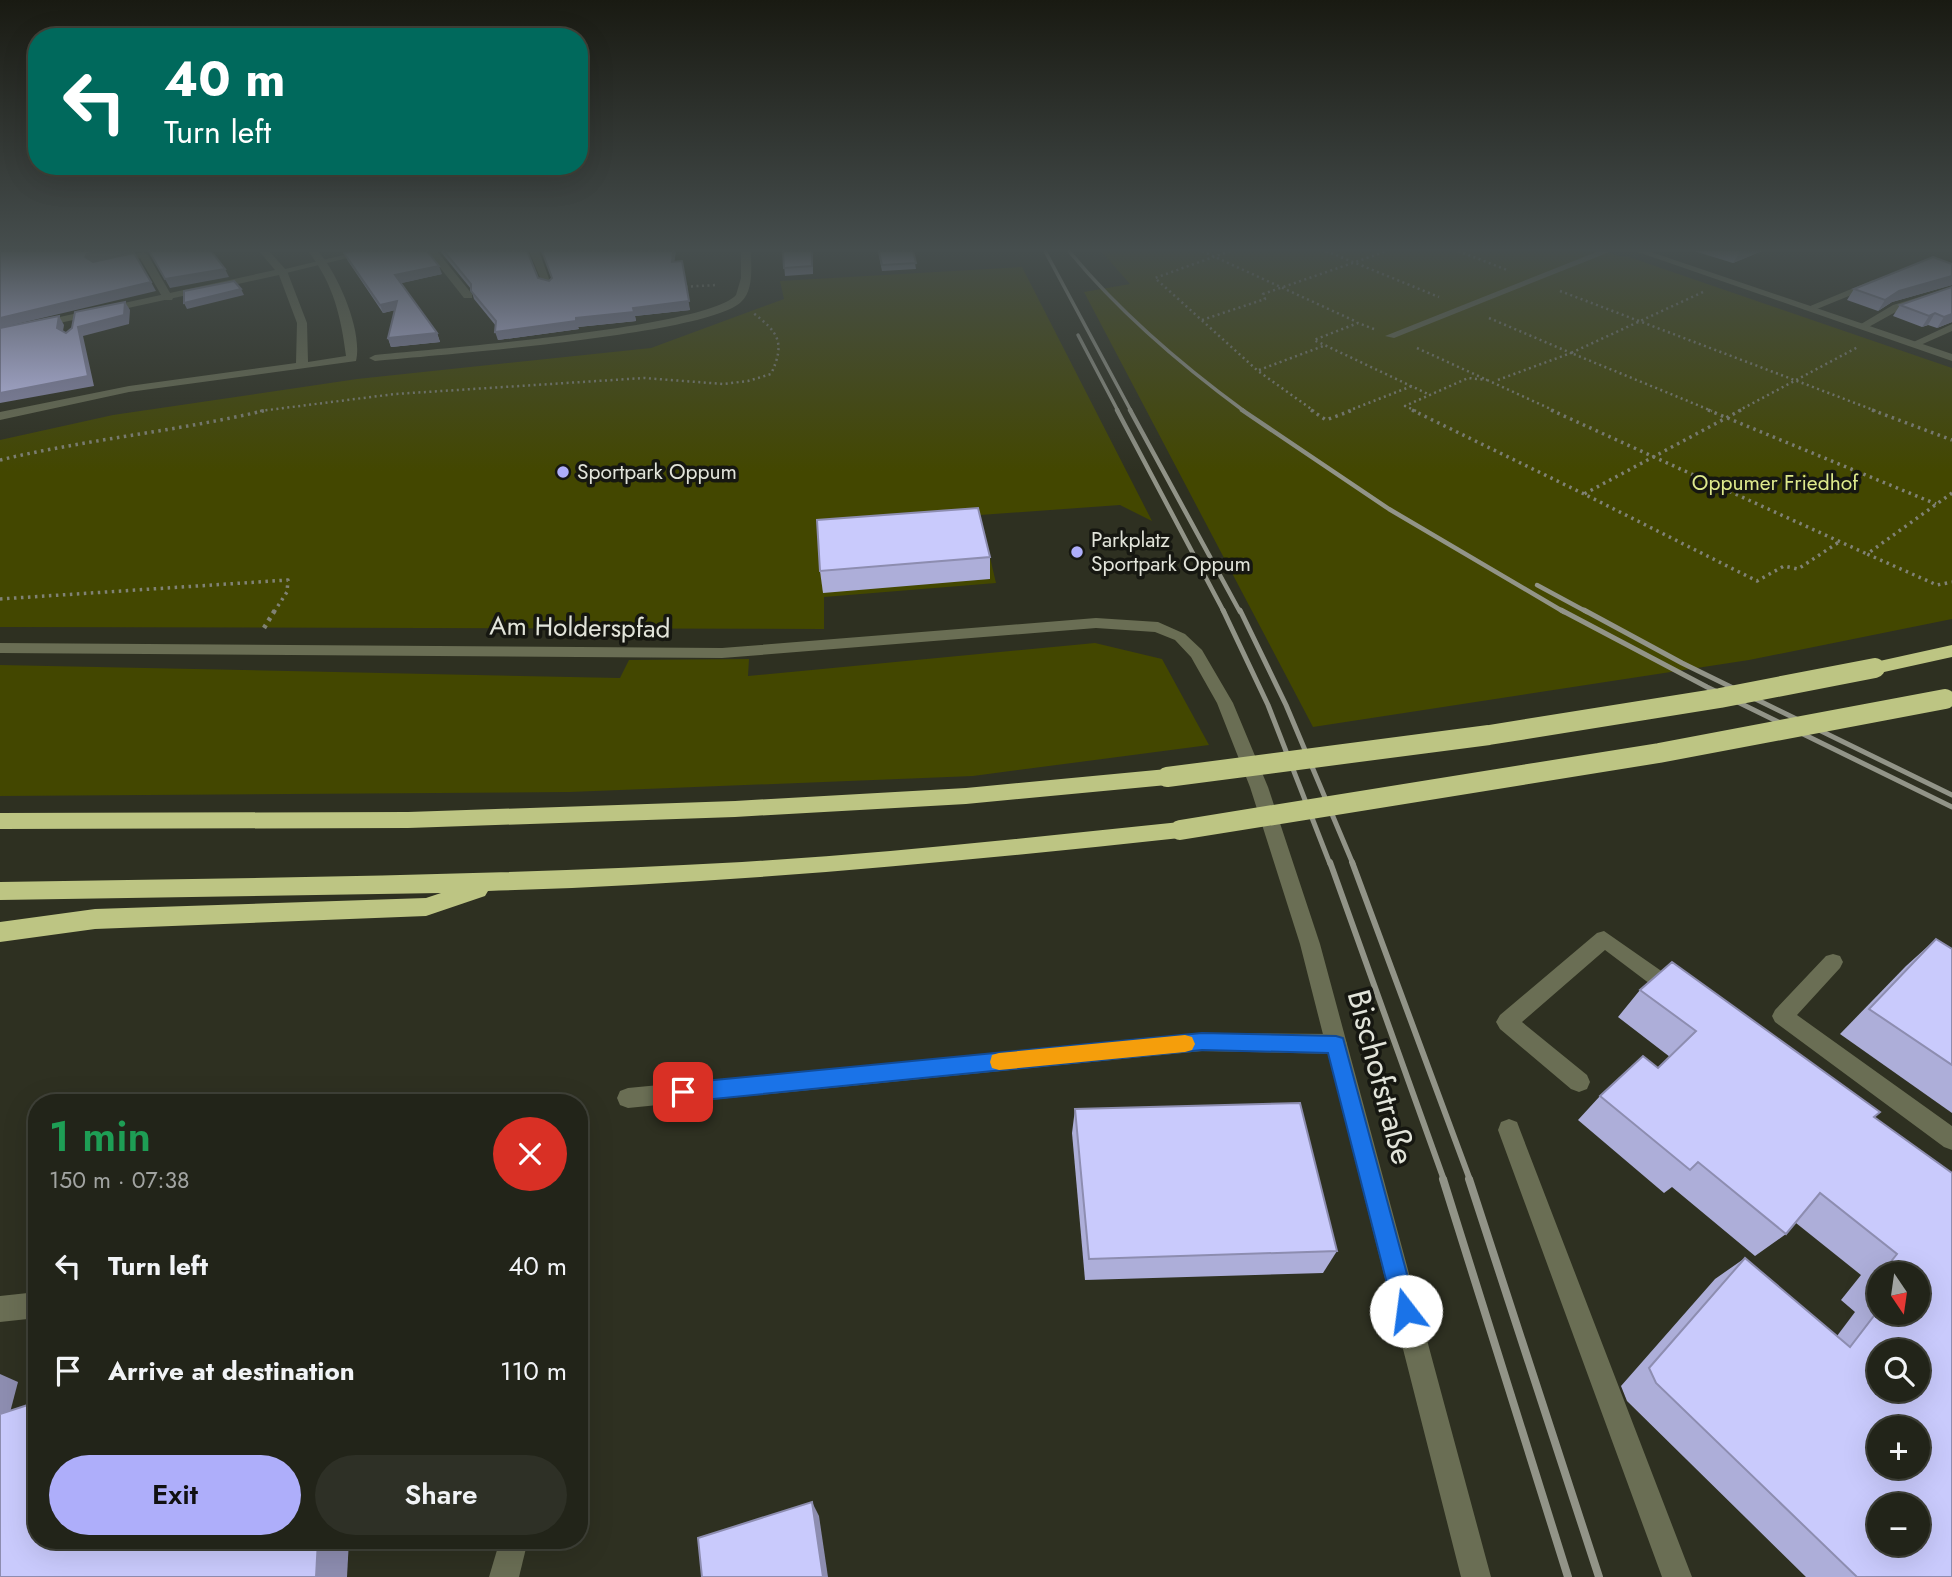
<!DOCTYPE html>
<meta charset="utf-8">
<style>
:root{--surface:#222419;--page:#2e3026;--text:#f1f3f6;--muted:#a2a4a2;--line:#3f4138;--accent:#aeaefa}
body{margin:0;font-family:Jost,sans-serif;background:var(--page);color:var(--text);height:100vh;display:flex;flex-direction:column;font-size:26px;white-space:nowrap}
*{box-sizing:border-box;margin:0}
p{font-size:23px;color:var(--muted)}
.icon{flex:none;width:38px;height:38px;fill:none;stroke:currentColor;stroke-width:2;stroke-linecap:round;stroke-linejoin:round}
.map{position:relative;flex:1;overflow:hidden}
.panel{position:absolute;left:28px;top:1094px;width:560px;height:455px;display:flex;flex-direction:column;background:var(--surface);border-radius:28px;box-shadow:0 7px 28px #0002,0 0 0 2px var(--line)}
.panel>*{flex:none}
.hud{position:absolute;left:28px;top:28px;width:560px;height:147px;border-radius:28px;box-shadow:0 7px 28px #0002,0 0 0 2px var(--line);background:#00695c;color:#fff;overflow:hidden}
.needle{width:46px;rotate:167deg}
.fabs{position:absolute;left:1867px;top:1262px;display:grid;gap:14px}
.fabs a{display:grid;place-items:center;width:63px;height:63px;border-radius:50%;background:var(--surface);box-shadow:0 7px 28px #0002,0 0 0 2px var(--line);font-size:35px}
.pin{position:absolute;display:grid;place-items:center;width:60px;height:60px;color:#fff;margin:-30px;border-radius:14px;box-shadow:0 4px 10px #0006}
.me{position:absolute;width:77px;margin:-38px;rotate:345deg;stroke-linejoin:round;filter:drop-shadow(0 0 5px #0008)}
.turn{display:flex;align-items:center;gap:24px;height:147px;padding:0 21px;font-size:32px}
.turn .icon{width:91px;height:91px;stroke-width:2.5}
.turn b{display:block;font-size:49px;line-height:60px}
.round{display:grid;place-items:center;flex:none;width:74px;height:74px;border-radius:37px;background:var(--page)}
.overview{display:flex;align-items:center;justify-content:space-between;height:119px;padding:0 21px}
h1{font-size:42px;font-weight:600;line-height:52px;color:#1e9e55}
.cta{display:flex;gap:14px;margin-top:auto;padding:14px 21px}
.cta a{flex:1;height:80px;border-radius:42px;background:var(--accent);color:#111;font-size:28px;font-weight:600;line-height:80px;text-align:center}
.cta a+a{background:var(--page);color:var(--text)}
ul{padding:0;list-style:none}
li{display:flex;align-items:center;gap:21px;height:105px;padding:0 21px}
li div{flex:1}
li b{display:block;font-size:26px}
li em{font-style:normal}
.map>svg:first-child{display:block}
</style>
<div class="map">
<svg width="1952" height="1577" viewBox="0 0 1952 1577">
<rect width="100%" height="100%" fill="#2e3021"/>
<g fill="#434700">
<path d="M1101 251H1603L1622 257 1626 256 1952 368V619L1749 660 1313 727 1084 292 1130 284Z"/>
<path d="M1022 267 1152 521 1120 505 980 515 996 583 824 597V629L0 627V440L113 415 357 379 651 348 784 299 780 281Z"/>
<path d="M1095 643 1162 659 1209 745 973 776 570 792 0 796V665L620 678 629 660 749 659 748 676Z"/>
</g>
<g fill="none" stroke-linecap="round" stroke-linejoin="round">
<g stroke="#808275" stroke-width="2.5" stroke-dasharray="2 3.5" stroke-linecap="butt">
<path d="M1202 251 1357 322"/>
<path d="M1230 251 1155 278 1258 371 1314 411"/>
<path d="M1326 251 1439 297"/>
<path d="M1458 251 1507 270"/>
<path d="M680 287 717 285"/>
<path d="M1560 291 1876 411"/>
<path d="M1703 292 1571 353 1712 411"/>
<path d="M1489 318 1571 353 1495 381"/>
<path d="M1202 320 1265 299 1263 294 1387 251"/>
<path d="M1374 329 1358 323 1314 340 1430 395"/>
<path d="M1417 348 1555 411"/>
<path d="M1259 370 1326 345"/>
<path d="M260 411 395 394 644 378 723 384 748 381 771 374C786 342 778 332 752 312"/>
<path d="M1348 411 1412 386"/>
<path d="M1416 411 1405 406 1468 378 1487 380"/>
<path d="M1738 411 1858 347"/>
</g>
<g stroke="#808275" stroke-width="3.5" stroke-dasharray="2.5 4.5" stroke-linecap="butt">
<path d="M1311 410 1326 420 1353 410"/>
<path d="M1412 410 1584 494"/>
<path d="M1551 410 1867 554"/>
<path d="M1708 410 1936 504"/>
<path d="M1741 410 1584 494 1757 581 1784 566 1798 569 1839 542"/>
<path d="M1872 410 1952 440"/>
<path d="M0 460C88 439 179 431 267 410"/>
<path d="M1952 493 1867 554 1937 585 1952 582"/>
<path d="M0 599 288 580 287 592 274 612"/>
</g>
<path stroke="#808275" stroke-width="4.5" stroke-dasharray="3.5 5" stroke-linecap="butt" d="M264 628 275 610"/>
<g fill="#6a6e54" fill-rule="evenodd">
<path d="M360 251H376L282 274 277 271Z"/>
<path d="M427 251H437L472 294V298H464Z"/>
<path d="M1599 251H1612L1394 338 1385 336Z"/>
<path d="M143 252 148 255 173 298 172 300H164L140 258 113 264 108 261Z"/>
<path d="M1873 280 1876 281V285L1812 311 1803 309Z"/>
<path d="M1952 287V293L1901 309 1865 329 1856 327 1893 305Z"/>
<path d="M1952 324V331L1916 347 1907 345Z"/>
<path d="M1604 931 1680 984 1683 990 1680 996 1673 999 1666 996 1605 950 1522 1022 1587 1075 1590 1082 1587 1089 1579 1092 1571 1089 1500 1029 1496 1022 1500 1015 1597 933Z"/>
<path d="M1833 954 1840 956 1843 962 1840 968 1797 1015 1952 1126V1150L1944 1147 1775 1022 1772 1016 1775 1010 1826 956Z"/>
<path d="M1202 1033 1336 1034 1344 1037 1347 1044 1344 1051 1336 1054 1202 1051 628 1108 620 1105 617 1098 620 1091 628 1088Z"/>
<path d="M1509 1119 1517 1122 1520 1130 1692 1577H1662L1498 1130 1501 1122Z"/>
<path d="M37 1292V1318L0 1322V1296Z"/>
<path d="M500 1540H528L519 1577H489Z"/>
</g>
<g fill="#6a6e54" fill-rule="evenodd">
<path d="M259 251H269L287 271 307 323 308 362 346 356C341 316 333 283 308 251H318C338 274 363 331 356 361L129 392 0 420V412L129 386 296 363 297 323 279 275 0 336V330L275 270Z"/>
<path d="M529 251H539L552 287 543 285Z"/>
<path d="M741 251H751C751 267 754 290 741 302 707 335 436 355 375 361L369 358 375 355C433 349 707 328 736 295L741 278Z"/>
<path d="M1635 251H1648L1952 354V361Z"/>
<path d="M1096 618 1158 622 1185 634 1202 650 1233 703 1268 787 1320 944 1491 1577H1461L1300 944 1250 787 1217 703 1191 657 1175 640 1155 632 1096 628 722 658 0 653V643L722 648Z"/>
</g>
<g fill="#bdc583" fill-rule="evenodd">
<path d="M1952 645V657L1875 674 1868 672 1866 668 1868 664 1875 662Z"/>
<path d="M1167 769 1174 772 1177 777 1174 782 1167 785 966 804 735 817 408 828 0 829V813L408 812 735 801 966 788Z"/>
<path d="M1180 822 1188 824 1191 830 1188 836 1180 838C950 863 720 884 488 891L485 896 426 916 95 929 0 942V922L95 909 426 898 441 893 0 900V882C248 878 495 876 742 862 889 853 1034 837 1180 822Z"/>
</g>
<g stroke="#929488" stroke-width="3.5">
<path d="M1045 251 1131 411"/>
<path d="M1069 251C1120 313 1180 364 1244 411"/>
<path d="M1078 335 1118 411"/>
</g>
<g stroke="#929488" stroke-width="4.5">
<path d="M1117 410 1224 612"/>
<path d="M1130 410 1240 612"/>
<path d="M1242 410 1389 509 1564 612"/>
<path d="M1537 585 1587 612"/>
</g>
<g stroke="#929488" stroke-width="5">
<path d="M1223 610 1268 705 1330 864"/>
<path d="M1240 610 1286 705 1353 864"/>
<path d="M1561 610 1707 687 1952 807"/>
<path d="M1584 610 1682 663 1952 795"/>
</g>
<g stroke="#929488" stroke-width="6">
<path d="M1330 862 1444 1180"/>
<path d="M1352 862 1470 1180"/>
</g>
<g stroke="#929488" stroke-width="8">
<path d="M1443 1179 1568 1577"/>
<path d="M1469 1179 1599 1577"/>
</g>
<g stroke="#bdc583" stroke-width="20">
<path d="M1167 777 1489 735 1720 698 1875 668"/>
<path d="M1180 830 1659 753 1945 699"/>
</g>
</g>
<g fill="#adaed9" fill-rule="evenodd">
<path d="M440 251H528H527L538 278 549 281 552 278 542 251H676L674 262 690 310 635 316 636 321 578 327 579 329 498 340 496 326 474 299 471 289Z"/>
<path d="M783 251H813V274L785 276Z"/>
<path d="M875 251H913L916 269 882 271 878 251Z"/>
<path d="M1694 251H1762L1733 263Z"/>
<path d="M344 253 442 274 401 283 437 333 440 342 391 347 388 338 395 310 383 313 348 261Z"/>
<path d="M1952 264V285L1892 302 1878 311 1847 300 1854 289Z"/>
<path d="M1952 287V322L1937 328 1928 325 1922 327 1893 316 1900 305Z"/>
<path d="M990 557V579L823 593 820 571Z"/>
<path d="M1936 939 1952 949V1113L1840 1034 1906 966Z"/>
<path d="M1672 962 1880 1112 1874 1117 1952 1173V1577H1806L1627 1401 1621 1386 1715 1279 1745 1258 1837 1336 1855 1312 1841 1300 1861 1275 1796 1223 1786 1234 1755 1256 1672 1187 1664 1193 1578 1120 1600 1096 1643 1056 1658 1068 1670 1057 1618 1017 1640 990ZM1880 1274H1918V1312H1880ZM1880 1351H1918V1390H1880ZM1880 1428H1918V1466H1880ZM1880 1505H1918V1544H1880Z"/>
<path d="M1075 1109 1337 1251 1323 1273 1085 1280 1072 1133Z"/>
</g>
<g fill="#8d8db0">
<path d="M100 251H137L91 262 85 257 87 254Z"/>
<path d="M673 251H676L673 270 672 262Z"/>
<path d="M1743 251H1762L1733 263 1739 253Z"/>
<path d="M682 261 690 310 635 316 636 321 578 327 579 329 498 340 495 332 633 308Z"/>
<path d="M439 266 442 274 398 284 395 275Z"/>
<path d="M225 269 229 277 170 288 165 279Z"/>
<path d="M1952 276V285L1892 302 1878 311 1885 300 1899 291Z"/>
<path d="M151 282 156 291 0 328V318Z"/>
<path d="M241 289 244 295 187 309 184 303Z"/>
<path d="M397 301 400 309 383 313 380 305Z"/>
<path d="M125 302 130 310 129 324 83 336 94 386 0 403V393L78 327Z"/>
<path d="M1935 313 1928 325 1922 327 1929 316Z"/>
<path d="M1952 314V322L1937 328 1944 317Z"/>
<path d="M59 316 64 325 62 337 57 328Z"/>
<path d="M437 333 440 342 391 347 388 338Z"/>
<path d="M0 1374 18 1382 2 1443 0 1442Z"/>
<path d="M812 1502 819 1516 828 1577H823Z"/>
<path d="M318 1540H349L347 1577H316Z"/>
</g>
<g fill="#c9cafc" stroke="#8d8db0" stroke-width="2" fill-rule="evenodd">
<path d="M0 251H100L87 254 85 257 93 262 134 253 151 282 0 318Z"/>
<path d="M149 251H211L225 269 165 279Z"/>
<path d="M352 251H427L439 266 395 275 437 333 388 338 397 301 380 305 344 253Z"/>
<path d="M444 251H527L538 278 549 281 552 278 542 251H673L672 262 682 261 689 301 633 308 634 312 576 318V321L495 332 496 321 471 291V284Z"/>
<path d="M783 251H812V266L784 268Z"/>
<path d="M879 251H913L916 263 882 265Z"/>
<path d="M1933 257 1952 264V276L1899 291 1885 300 1854 289Z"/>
<path d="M234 281 241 289 184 303V291Z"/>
<path d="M1952 287V314L1944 317 1935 313 1929 316 1900 305Z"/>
<path d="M125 302 124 315 78 327 88 376 0 393V328L59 316 57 328 66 333 72 328 75 312Z"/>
<path d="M978 508 990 557 820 571 817 520Z"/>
<path d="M1936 939 1952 949V1065L1869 1009Z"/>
<path d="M1672 962 1880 1112 1874 1117 1952 1173V1577H1857L1656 1383 1649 1368 1745 1258 1850 1347 1880 1308V1312H1918V1274H1881L1897 1254 1820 1193 1786 1234 1698 1162 1690 1170 1600 1096 1643 1056 1658 1068 1696 1031 1640 990ZM1880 1351H1918V1390H1880ZM1880 1428H1918V1466H1880ZM1880 1505H1918V1544H1880Z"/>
<path d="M1300 1103 1337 1251 1089 1259 1075 1109Z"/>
<path d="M37 1402V1540H318L316 1577H0V1414Z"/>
<path d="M812 1502 823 1577H702L698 1538Z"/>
</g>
<linearGradient id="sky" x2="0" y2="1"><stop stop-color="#191a12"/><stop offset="0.53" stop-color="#464e4e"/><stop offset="1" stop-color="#464e4e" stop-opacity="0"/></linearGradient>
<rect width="1952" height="472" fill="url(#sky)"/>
<path fill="#1a73e8" stroke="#114b97" stroke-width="2" d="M1202 1033 1336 1036 1343 1038 1417 1311 1414 1319 1406 1322 1398 1319 1394 1311 1328 1053 1202 1050 683 1102 676 1099 673 1092 676 1086 683 1083Z"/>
<path fill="#f59e0b" d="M1185 1035 1192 1037 1195 1044 1192 1050 1185 1052 999 1070 992 1068 990 1062 992 1055 999 1053Z"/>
<g fill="#aeaefa" stroke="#161711" stroke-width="2.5">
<circle cx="563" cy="472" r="7"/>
<circle cx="1077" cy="552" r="7"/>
</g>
<g text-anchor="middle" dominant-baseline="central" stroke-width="7" stroke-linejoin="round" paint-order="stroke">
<g font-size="21" fill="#e2e4da" stroke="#161711" text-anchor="start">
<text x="577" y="472">Sportpark Oppum</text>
<text x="1091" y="540">Parkplatz<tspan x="1091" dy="24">Sportpark Oppum</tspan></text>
</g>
<g font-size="21" fill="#dee98c" stroke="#161711">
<text x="1775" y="483">Oppumer Friedhof</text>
</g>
<g font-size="26" fill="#e2e4da" stroke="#161711">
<text transform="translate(580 627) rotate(1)">Am Holderspfad</text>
</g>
<g font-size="32" fill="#e2e4da" stroke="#161711">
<text transform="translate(1381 1077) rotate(75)">Bischofstraße</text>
</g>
</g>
</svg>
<div class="fabs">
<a><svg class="needle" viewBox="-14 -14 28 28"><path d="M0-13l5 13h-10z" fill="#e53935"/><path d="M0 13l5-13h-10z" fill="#a2a4a2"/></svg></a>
<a><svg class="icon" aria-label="search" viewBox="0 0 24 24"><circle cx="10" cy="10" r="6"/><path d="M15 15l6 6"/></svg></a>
<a>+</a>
<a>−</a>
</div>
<div class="pin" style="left:683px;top:1092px;background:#d93025"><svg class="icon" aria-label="arrive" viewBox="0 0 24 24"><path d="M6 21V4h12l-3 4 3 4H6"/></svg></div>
<svg class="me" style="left:1406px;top:1311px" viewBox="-20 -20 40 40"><circle r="19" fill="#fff"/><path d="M0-13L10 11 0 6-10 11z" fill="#1a73e8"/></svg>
<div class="hud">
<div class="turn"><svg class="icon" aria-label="left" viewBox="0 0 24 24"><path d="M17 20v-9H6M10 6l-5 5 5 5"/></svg><div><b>40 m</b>Turn left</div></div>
</div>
<section class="panel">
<div class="overview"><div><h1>1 min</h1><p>150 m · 07:38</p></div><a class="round" style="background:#d93025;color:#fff"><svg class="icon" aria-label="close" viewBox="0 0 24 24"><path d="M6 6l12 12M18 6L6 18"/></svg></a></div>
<ul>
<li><svg class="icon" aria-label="left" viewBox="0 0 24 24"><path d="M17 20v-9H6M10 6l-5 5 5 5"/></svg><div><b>Turn left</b></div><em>40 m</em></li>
<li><svg class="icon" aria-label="arrive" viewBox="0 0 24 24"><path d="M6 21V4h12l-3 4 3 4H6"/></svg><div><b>Arrive at destination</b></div><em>110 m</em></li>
</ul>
<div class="cta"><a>Exit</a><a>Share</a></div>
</section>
</div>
